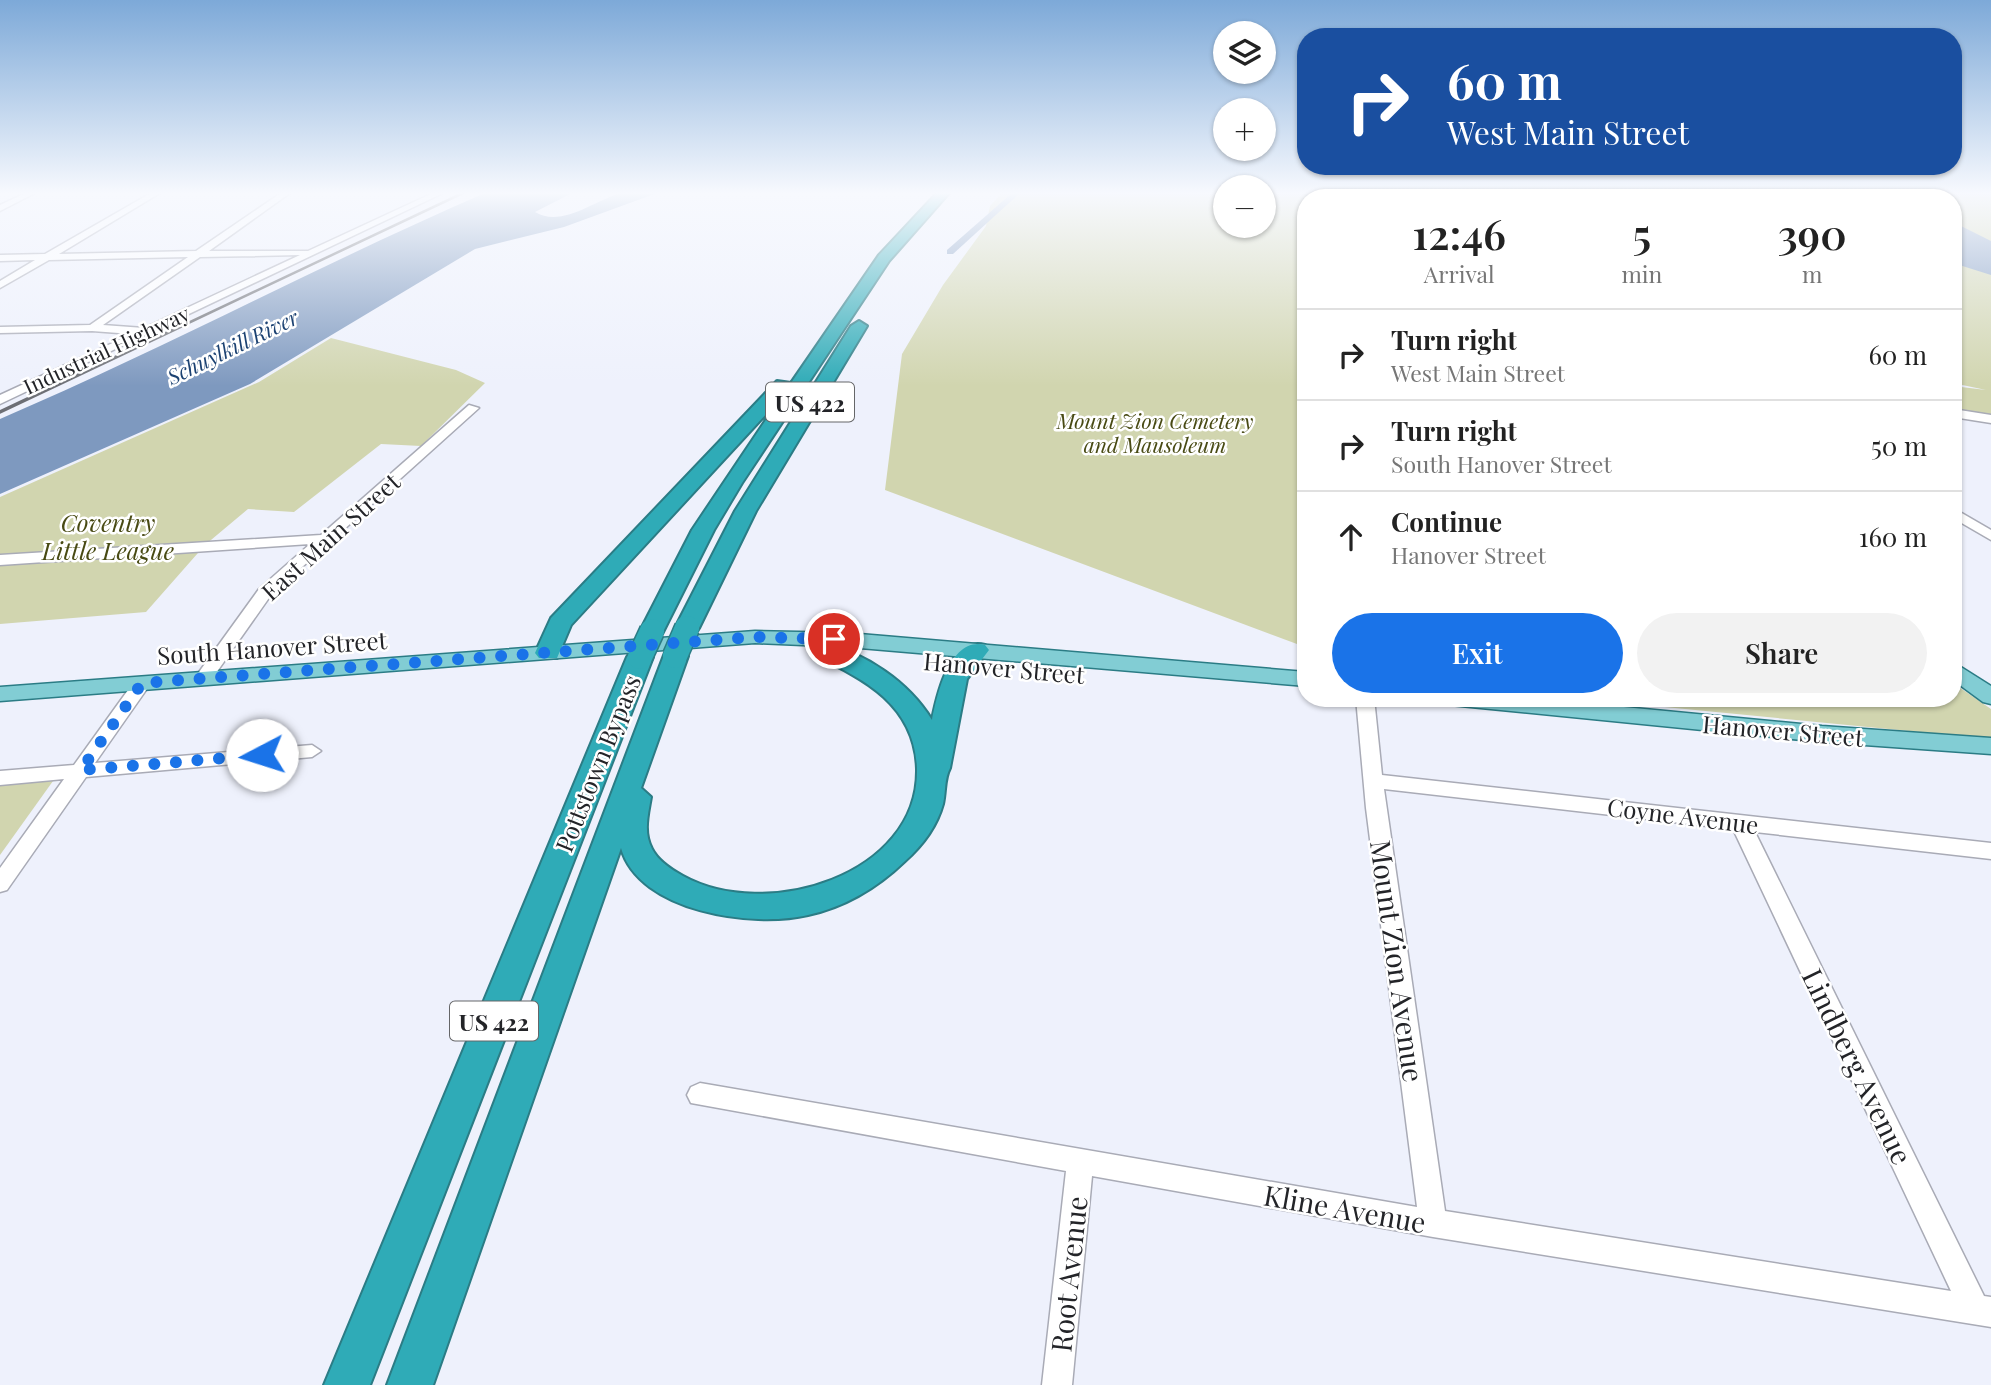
<!DOCTYPE html>
<meta charset="utf-8">
<style>
:root{--surface:#fff;--page:#f2f2f2;--text:#222;--muted:#767676;--line:#e0e0e0;--accent:#1a73e8}
body{margin:0;font-family:"Playfair Display",serif;background:var(--page);color:var(--text);height:100vh;display:flex;flex-direction:column;font-size:26px;white-space:nowrap}
*{box-sizing:border-box;margin:0}
p{font-size:23px;color:var(--muted)}
.icon{flex:none;width:38px;height:38px;fill:none;stroke:currentColor;stroke-width:2;stroke-linecap:round;stroke-linejoin:round}
.map{position:relative;flex:1;overflow:hidden}
.panel{position:absolute;left:1297px;top:189px;width:665px;height:518px;display:flex;flex-direction:column;background:var(--surface);border-radius:28px;box-shadow:0 2px 5px #0004}
.panel>*{flex:none}
.hud{position:absolute;left:1297px;top:28px;width:665px;height:147px;border-radius:28px;box-shadow:0 2px 5px #0004;background:#1a4fa0;color:#fff;overflow:hidden}
.tools{position:absolute;left:1213px;top:21px;display:grid;gap:14px}
.tools a{display:grid;place-items:center;width:63px;height:63px;border-radius:50%;background:var(--surface);box-shadow:0 2px 5px #0004;font-size:35px}
.pin{position:absolute;display:grid;place-items:center;width:60px;height:60px;color:#fff;margin:-30px;border:4px solid #fff;border-radius:50%;box-shadow:0 2px 7px #0007}
.me{position:absolute;width:77px;margin:-38px;rotate:265deg;stroke-linejoin:round;filter:drop-shadow(0 0 5px #0008)}
.turn{display:flex;align-items:center;gap:24px;height:147px;padding:0 35px;font-size:32px}
.turn .icon{width:91px;height:91px;stroke-width:2.5}
.turn b{display:block;font-size:49px;line-height:60px}
.eta{display:flex;justify-content:space-evenly;align-items:center;height:119px;text-align:center}
.eta b{font-size:42px;font-weight:600;line-height:49px}
.primary-button{display:flex;gap:14px;margin-top:auto;padding:14px 35px}
.primary-button a{flex:1;height:80px;border-radius:42px;background:var(--accent);color:#fff;font-size:28px;font-weight:600;line-height:80px;text-align:center}
.primary-button a+a{background:var(--page);color:var(--text)}
ul{padding:0;list-style:none}
li{display:flex;align-items:center;gap:21px;height:91px;padding:0 35px;border-top:2px solid var(--line)}
li div{flex:1}
li b{display:block;font-size:26px}
li em{font-style:normal}
.map>svg:first-child{display:block}
</style>
<div class="map">
<svg width="1991" height="1385" viewBox="0 0 1991 1385">
<rect width="100%" height="100%" fill="#eef1fc"/>
<g fill="#d1d5af">
<path d="M1002 193H1225V226H1264V193H1991V416L1953 410V386L1986 390 1953 383V198H1306L1305 647 885 490 902 354 943 285 986 226 990 206Z"/>
<path d="M331 338 456 370 485 383 421 446 381 444 294 512 248 509 205 545 146 612 0 624V497L259 382Z"/>
<path d="M1953 683 1991 709V739L1572 698H1953Z"/>
<path d="M53 781 0 855V785Z"/>
</g>
<g fill="#7e99bf">
<path d="M485 193H572L535 212C561 228 594 201 618 194 630 190 645 193 657 193L564 227 475 249 250 384 0 494V419C164 349 321 264 485 193Z"/>
<path d="M1953 222 1991 241V275L1953 263Z"/>
</g>
<g fill="none" stroke-linecap="round" stroke-linejoin="round">
<path stroke="#7e99bf" stroke-width="2.5" d="M1832 193 1842 198"/>
<path fill="#7e99bf" fill-rule="evenodd" d="M1012 193H1020L953 254H947V250Z"/>
<defs>
<g id="minor">
<path d="M26 193H35L0 211V205Z"/>
<path d="M151 193H160L59 254 196 251 281 193H290L209 251H308L433 193H443L0 404V395L132 334 92 331 0 333V327L90 325 188 257 49 260 0 288V281L35 260 0 261V255L45 254ZM300 255 144 328 103 325 200 257Z"/>
<path d="M469 405 479 408 271 595 209 683H197L194 679 259 589 310 544 0 565V555L321 535Z"/>
<path d="M1953 409 1991 415V423L1953 417Z"/>
<path d="M1953 508 1991 530V540L1953 518Z"/>
<path d="M142 677 151 683 95 763 312 745 321 751 312 757 86 777 7 890 0 892V868L64 779 0 785V771L74 765 136 679Z"/>
<path d="M1356 698H1374L1382 775 1991 843V859L1755 832 1984 1296 1991 1297V1327L1433 1237 1092 1176 1072 1385H1042L1066 1171 691 1103 687 1095 691 1087 700 1083 1417 1207 1366 808ZM1384 789 1733 829 1951 1291 1445 1211Z"/>
</g>
<g id="major">
<path d="M1305 193H1316L1322 198H1310Z"/>
<path d="M755 631 848 633 1306 672V686L848 647 755 643 0 701V687Z"/>
<path d="M1953 662 1991 686V704L1983 702 1953 680Z"/>
<path d="M1439 698H1530L1822 726 1991 738V754L1822 742 1450 705 1442 703Z"/>
</g>
<g id="highway">
<path d="M937 193H949L889 261 742 483 714 530 661 636H643L640 631 692 530 780 399 571 625 557 658H539L535 653 551 618 777 381 791 383 879 255Z"/>
<path d="M859 321 867 326 756 511 699 628 696 633H678L675 628 735 511 851 326Z"/>
<path d="M822 642C866 654 908 681 932 720 937 695 950 636 985 645L989 650 967 679 950 768C944 779 946 791 943 804 937 826 922 846 905 861 878 887 845 907 808 915 753 928 639 912 621 848L433 1385H387L666 650H684L688 656 641 788 651 797C648 815 643 832 652 849 658 861 672 870 683 876 766 922 919 876 917 769 915 705 865 679 813 655L809 650 813 645Z"/>
<path d="M640 649 649 651 653 657 370 1385H324L627 657 631 651Z"/>
</g>
</defs>
<use href="#minor" stroke="#a9abb6" stroke-width="3"/>
<use href="#major" stroke="#2b7c85" stroke-width="3"/>
<use href="#highway" stroke="#2b7c85" stroke-width="4"/>
<use href="#minor" fill="#fff" fill-rule="evenodd"/>
<use href="#major" fill="#82cdd4" fill-rule="evenodd"/>
<use href="#highway" fill="#2fabb7" fill-rule="evenodd"/>
<path stroke="#6d6f75" stroke-width="2.5" d="M184 325 463 193"/>
<path stroke="#6d6f75" stroke-width="3.5" d="M0 412 188 323"/>
<defs>
<g id="highway-bridge">
<path d="M675 656 687 628"/>
<path d="M640 657 652 631"/>
</g>
</defs>
<use href="#highway-bridge" stroke="#2b7c85" stroke-width="27" stroke-linecap="butt"/>
<use href="#highway-bridge" stroke="#2fabb7" stroke-width="24"/>
</g>
<linearGradient id="sky" x2="0" y2="1"><stop stop-color="#7da9d8"/><stop offset="0.5" stop-color="#f7f9fe"/><stop offset="1" stop-color="#f7f9fe" stop-opacity="0"/></linearGradient>
<rect width="1991" height="386" fill="url(#sky)"/>
<g fill="none" stroke-linecap="round" stroke-linejoin="round">
<path stroke="#1a73e8" stroke-width="12" stroke-dasharray="0 21.6" d="M262 755 81 770 142 683 755 637 834 639"/>
</g>
<g text-anchor="middle" dominant-baseline="central" stroke-width="5" stroke-linejoin="round" paint-order="stroke">
<g font-size="21" font-style="italic" fill="#1c4272" stroke="#fff">
<text transform="translate(232 346) rotate(-26)">Schuylkill River</text>
</g>
<g font-size="21" fill="#232428" stroke="#fff">
<text transform="translate(106 349) rotate(-25)">Industrial Highway</text>
</g>
<g font-size="21" font-style="italic" fill="#484a13" stroke="#fff">
<text x="1155" y="420">Mount Zion Cemetery<tspan x="1155" dy="24">and Mausoleum</tspan></text>
</g>
<g fill="#fff" stroke="#656668" stroke-width="2">
<rect x="766" y="382.5" width="88" height="39" rx="5"/>
<rect x="450" y="1001.5" width="88" height="39" rx="5"/>
</g>
<g font-size="23" font-weight="bold" fill="#232428">
<text x="810" y="402">US 422</text>
<text x="494" y="1021">US 422</text>
</g>
<g font-size="24" font-style="italic" fill="#484a13" stroke="#fff">
<text x="108" y="522">Coventry<tspan x="108" dy="28">Little League</tspan></text>
</g>
<g font-size="24" fill="#232428" stroke="#fff">
<text transform="translate(330 536) rotate(-42)">East Main Street</text>
<text transform="translate(272 647) rotate(-4)">South Hanover Street</text>
<text transform="translate(1004 667) rotate(5)">Hanover Street</text>
<text transform="translate(1783 730) rotate(5)">Hanover Street</text>
<text transform="translate(597 763) rotate(-68)">Pottstown Bypass</text>
<text transform="translate(1683 815) rotate(7)">Coyne Avenue</text>
</g>
<g font-size="28" fill="#232428" stroke="#fff">
<text transform="translate(1398 961) rotate(82)">Mount Zion Avenue</text>
<text transform="translate(1858 1066) rotate(64)">Lindberg Avenue</text>
<text transform="translate(1345 1208) rotate(10)">Kline Avenue</text>
<text transform="translate(1068 1274) rotate(-84)">Root Avenue</text>
</g>
</g>
</svg>
<div class="tools">
<a><svg class="icon" aria-label="layers" viewBox="0 0 24 24"><path d="M12 4l9 5-9 5-9-5zM3 14l9 5 9-5"/></svg></a>
<a>+</a>
<a>−</a>
</div>
<div class="pin" style="left:834px;top:639px;background:#d93025"><svg class="icon" aria-label="arrive" viewBox="0 0 24 24"><path d="M6 21V4h12l-3 4 3 4H6"/></svg></div>
<svg class="me" style="left:262px;top:755px" viewBox="-20 -20 40 40"><circle r="19" fill="#fff"/><path d="M0-13L10 11 0 6-10 11z" fill="#1a73e8"/></svg>
<div class="hud">
<div class="turn"><svg class="icon" aria-label="right" viewBox="0 0 24 24"><path d="M7 20v-9h11M14 6l5 5-5 5"/></svg><div><b>60 m</b>West Main Street</div></div>
</div>
<section class="panel">
<div class="eta">
<div><b>12:46</b><p>Arrival</p></div>
<div><b>5</b><p>min</p></div>
<div><b>390</b><p>m</p></div>
</div>
<ul>
<li><svg class="icon" aria-label="right" viewBox="0 0 24 24"><path d="M7 20v-9h11M14 6l5 5-5 5"/></svg><div><b>Turn right</b><p>West Main Street</p></div><em>60 m</em></li>
<li><svg class="icon" aria-label="right" viewBox="0 0 24 24"><path d="M7 20v-9h11M14 6l5 5-5 5"/></svg><div><b>Turn right</b><p>South Hanover Street</p></div><em>50 m</em></li>
<li><svg class="icon" aria-label="ahead" viewBox="0 0 24 24"><path d="M12 20V5M6 11l6-6 6 6"/></svg><div><b>Continue</b><p>Hanover Street</p></div><em>160 m</em></li>
</ul>
<div class="primary-button"><a>Exit</a><a>Share</a></div>
</section>
</div>
